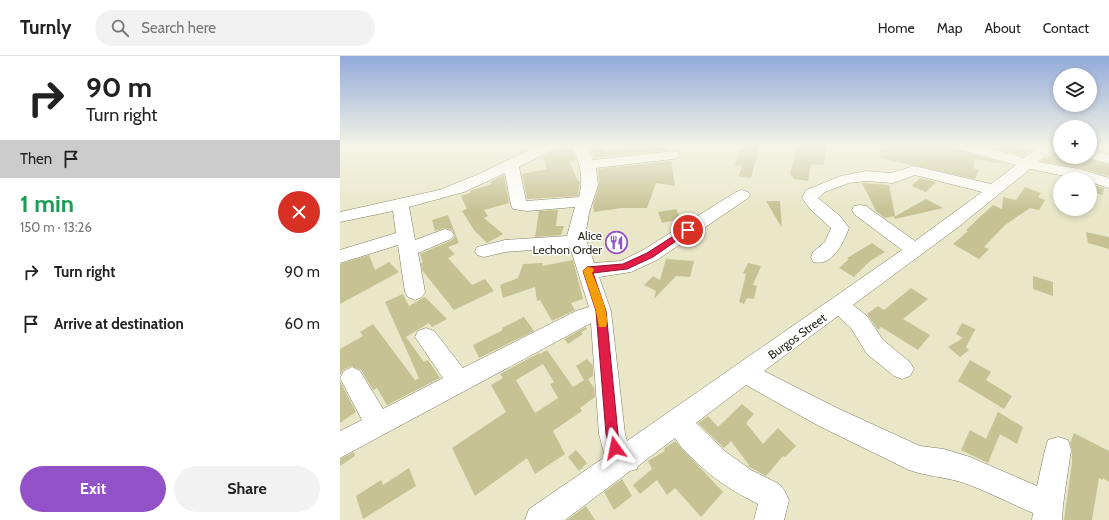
<!DOCTYPE html>
<meta charset="utf-8">
<style>
:root{--surface:#fff;--page:#f2f2f2;--text:#222;--muted:#767676;--line:#e0e0e0;--accent:#9351c7}
body{margin:0;font-family:Cabin,sans-serif;background:var(--page);color:var(--text);height:100vh;display:flex;flex-direction:column;font-size:15px;white-space:nowrap}
*{box-sizing:border-box;margin:0}
p{font-size:13px;color:var(--muted)}
.icon{flex:none;width:22px;height:22px;fill:none;stroke:currentColor;stroke-width:2;stroke-linecap:round;stroke-linejoin:round}
.map{position:relative;flex:1;overflow:hidden}
.sheet{display:flex;flex-direction:column;background:var(--surface);width:340px}
.sheet>*{flex:none}
.guide{background:#fff;color:var(--text);overflow:hidden}
.controls{position:absolute;left:713px;top:12px;display:grid;gap:8px}
.controls a{display:grid;place-items:center;width:44px;height:44px;border-radius:50%;background:var(--surface);box-shadow:0 2px 6px #0003;font-size:20px}
.pin{position:absolute;display:grid;place-items:center;width:34px;height:34px;color:#fff;margin:-17px;border:2px solid #fff;border-radius:50%;box-shadow:0 1px 4px #0007}
.me{position:absolute;width:44px;margin:-22px;rotate:348deg;stroke-linejoin:round;filter:drop-shadow(0 0 3px #0008)}
.turn{display:flex;align-items:center;gap:14px;height:84px;padding:0 20px;font-size:18px}
.turn .icon{width:52px;height:52px;stroke-width:2.5}
.turn b{display:block;font-size:28px;line-height:34px}
.then{display:flex;align-items:center;height:38px;padding:0 20px;background:#0003;gap:8px;font-size:15px}
.round{display:grid;place-items:center;flex:none;width:42px;height:42px;border-radius:21px;background:var(--page)}
.overview{display:flex;align-items:center;justify-content:space-between;height:68px;padding:0 20px}
h1{font-size:24px;font-weight:700;line-height:30px;color:#1e9e55}
.button{display:flex;gap:8px;margin-top:auto;padding:8px 20px}
.button a{flex:1;height:46px;border-radius:24px;background:var(--accent);color:#fff;font-size:16px;font-weight:700;line-height:46px;text-align:center}
.button a+a{background:var(--page);color:var(--text)}
ul{padding:0;list-style:none}
li{display:flex;align-items:center;gap:12px;height:52px;padding:0 20px}
li div{flex:1}
li b{display:block;font-size:15px}
li em{font-style:normal}
header{display:flex;align-items:center;gap:24px;box-sizing:border-box;height:56px;padding:0 20px;background:var(--surface);border-bottom:1px solid var(--line)}
header strong{font-size:19px}
nav{display:flex;gap:22px;margin-inline-start:auto;font-size:14px}
.search{width:280px;height:36px;background:var(--page);display:flex;align-items:center;gap:10px;box-sizing:border-box;padding:0 14px;border-radius:22px;color:var(--muted);font-size:15px}
main{display:flex;flex:1;min-height:0}
.map>svg:first-child{display:block}
</style>
<header>
<strong>Turnly</strong>
<div class="search"><svg class="icon" aria-label="search" viewBox="0 0 24 24"><circle cx="10" cy="10" r="6"/><path d="M15 15l6 6"/></svg>Search here</div>
<nav><a>Home</a><a>Map</a><a>About</a><a>Contact</a></nav>
</header>
<main>
<section class="sheet">
<div class="guide">
<div class="turn"><svg class="icon" aria-label="right" viewBox="0 0 24 24"><path d="M7 20v-9h11M14 6l5 5-5 5"/></svg><div><b>90 m</b>Turn right</div></div>
<div class="then">Then<svg class="icon" aria-label="arrive" viewBox="0 0 24 24"><path d="M6 21V4h12l-3 4 3 4H6"/></svg></div>
</div>
<div class="overview"><div><h1>1 min</h1><p>150 m · 13:26</p></div><a class="round" style="background:#d93025;color:#fff"><svg class="icon" aria-label="close" viewBox="0 0 24 24"><path d="M6 6l12 12M18 6L6 18"/></svg></a></div>
<ul>
<li><svg class="icon" aria-label="right" viewBox="0 0 24 24"><path d="M7 20v-9h11M14 6l5 5-5 5"/></svg><div><b>Turn right</b></div><em>90 m</em></li>
<li><svg class="icon" aria-label="arrive" viewBox="0 0 24 24"><path d="M6 21V4h12l-3 4 3 4H6"/></svg><div><b>Arrive at destination</b></div><em>60 m</em></li>
</ul>
<div class="button"><a>Exit</a><a>Share</a></div>
</section>
<div class="map">
<svg width="769" height="464" viewBox="0 0 769 464">
<rect width="100%" height="100%" fill="#e9e7c8"/>
<g fill="#c6c294" fill-rule="evenodd">
<path d="M225 90H232L236 104 229 105 238 125H240L238 140 187 143 182 118 207 113 203 101 216 93Z"/>
<path d="M262 90 264 96 309 90H329V94L254 102 250 92Z"/>
<path d="M401 90H419L411 122 398 120 403 110 395 109Z"/>
<path d="M457 90H486L484 109 471 108 468 125 455 123 450 118Z"/>
<path d="M541 90H615L618 94 669 109 635 103 633 112 639 114 635 123 540 102Z"/>
<path d="M647 90H676L689 96 684 100Z"/>
<path d="M720 92V101H744L769 109V120L739 112 701 105 704 102 706 103Z"/>
<path d="M331 105 335 130 316 127 307 152H281L254 156 253 149 259 129 258 113Z"/>
<path d="M164 119 169 147 144 154 148 160 144 162 163 178 147 187 134 174 122 155 127 153 121 140 130 137V135L152 128 150 126Z"/>
<path d="M580 122 596 126 586 136 572 130Z"/>
<path d="M522 127 549 129 555 160 545 162 536 155Z"/>
<path d="M750 128 764 132 763 139 750 136Z"/>
<path d="M685 131 701 137 698 141 705 144 699 154 690 152 665 169 644 191 649 193 639 203 613 188 628 175 626 174 653 149 662 153 663 141 676 144Z"/>
<path d="M586 143 603 152 555 163 554 161Z"/>
<path d="M426 145H440L442 172Z"/>
<path d="M336 153 341 163 322 167 318 156Z"/>
<path d="M218 154 216 170H224L221 179 195 181 199 155Z"/>
<path d="M108 159 119 187 108 191 115 198 108 202 132 229 145 223 154 235 114 254 82 214 81 207 83 206 80 198 112 184 115 180 112 174 105 172 95 175 92 164Z"/>
<path d="M746 176 769 181V193L748 187Z"/>
<path d="M532 187 545 196 530 205 514 221 499 212 509 203 507 202Z"/>
<path d="M29 199 35 214 49 206 59 216 0 248V208Z"/>
<path d="M326 203 354 205 350 221 336 220 314 243 316 235 304 229 313 220 320 224Z"/>
<path d="M233 204 243 243 231 247 235 254 212 265 200 244 197 245 195 231 163 242 160 229 178 222 183 208 203 207 202 210Z"/>
<path d="M408 207 421 210 413 229 417 230 414 243 407 242 404 248 399 246 406 218 403 217Z"/>
<path d="M693 220 713 226V240L693 233Z"/>
<path d="M571 232 588 243 563 263 590 279 578 294 541 271 538 274 527 258 538 250 544 254Z"/>
<path d="M63 238 69 250 85 241 107 263 92 271 89 267 66 281 84 306 88 304 100 322 47 349 37 332 33 334 21 314 11 310 3 314 0 319V293L23 280 20 276 33 268 75 324 79 322 45 246Z"/>
<path d="M184 261 194 275 139 302 133 289 163 274 162 272Z"/>
<path d="M622 267 635 273 636 272 626 291 629 294 620 301 608 291 623 282 616 278Z"/>
<path d="M246 271 247 273 241 276 243 278 228 288 224 283Z"/>
<path d="M207 294 233 331 244 324 236 310 247 303 253 310V320L248 323 254 332 255 341 240 352 242 355 213 375 225 398 195 418 187 402 135 440 112 392 166 356 151 329 163 322 160 318 199 297 200 298ZM203 308 214 326 210 328 218 342 195 357 176 324Z"/>
<path d="M630 304 651 316 646 324 672 340 664 353 618 325Z"/>
<path d="M0 325 16 356 0 367Z"/>
<path d="M402 348 414 358 406 367 423 388 438 372 456 390 445 401 443 400 426 420 408 410 409 409 391 385 384 392 358 367 368 360 378 371Z"/>
<path d="M658 356 683 371 677 388 660 378 648 407 621 394 630 374 646 383Z"/>
<path d="M734 377 769 395V426L763 422 762 424 759 422 752 464H724L732 406V394L730 387Z"/>
<path d="M335 385 383 436 361 461 335 432 327 439 317 424 300 438 293 429 312 413 308 405 325 395 324 393Z"/>
<path d="M236 394 247 407 239 415 228 401Z"/>
<path d="M14 396 15 400 0 410V403Z"/>
<path d="M69 412 76 430 23 463 16 440 41 424 43 429Z"/>
<path d="M282 423 292 440 274 454 264 436Z"/>
<path d="M246 450 255 464H227Z"/>
</g>
<g fill="none" stroke-linecap="round" stroke-linejoin="round">
<defs>
<g id="minor">
<path d="M197 90H216L214 93 179 111 186 145 239 141C244 122 240 108 233 90H247L253 104 333 95 338 96 340 99 338 102 333 103 256 112 258 129 249 157 245 181 254 207 281 205 303 194 396 136 402 134 408 136 410 139 408 142 317 204 291 216 259 221 271 255 285 378 287 385 562 194 514 158 512 154 514 150 520 149 526 150 575 185 642 136 575 119 553 127 526 125 509 127 485 136 478 142 500 160 509 172C503 187 493 211 473 206L471 201 473 196 485 186 491 172 471 154 462 142 466 134 501 120 526 115 551 117 574 110 651 128 676 109 618 93 616 90H640L684 102 700 90H716L698 106 739 113 769 122V132L750 126V123H740L690 113 617 172 513 249 527 260 543 284 570 306 574 313 570 320 562 323 554 320 527 298 511 272 498 260 424 315 497 352 580 390 604 393 630 401 697 430 705 394 708 384 718 381 728 384 731 394 723 449 722 464H692L693 457C669 447 645 434 621 426 604 421 586 420 569 414L479 370 406 329 356 367 386 396 411 414 439 428 444 434 449 444 444 464H414L418 448C392 435 372 422 351 401 345 395 339 389 335 382L298 410 297 413 290 415 225 464H185L189 453 265 401 259 378 251 267 0 402V375L22 364 0 322 4 315 12 311 20 315 43 353 103 322 75 281 78 275 86 272 94 275 123 312 236 255 249 251 230 191 165 196 144 201 137 199 135 195 137 191 165 184 227 180 235 151 187 155 173 153 171 149 165 117 124 136 69 151 75 184 105 173 111 175 114 179 111 183 78 197 85 236 82 241 75 244 68 241 65 236 58 189 0 207V194L56 177 53 155 0 166V156L99 134 139 118Z"/>
<path d="M750 94 769 99V108L745 101H750Z"/>
</g>
</defs>
<use href="#minor" stroke="#7e7c60" stroke-width="1"/>
<use href="#minor" fill="#fff" fill-rule="evenodd"/>
</g>
<linearGradient id="sky" x2="0" y2="1"><stop stop-color="#92abda"/><stop offset="0.58" stop-color="#f5f4e6"/><stop offset="1" stop-color="#f5f4e6" stop-opacity="0"/></linearGradient>
<rect width="769" height="155" fill="url(#sky)"/>
<path fill="#e11d48" stroke="#92132f" d="M346 172H351L352 174 313 201 287 213 253 217 266 255 278 378 281 392 280 396 275 398 271 396 266 378 256 255 243 215 247 211 283 208 307 197Z"/>
<path fill="#f59e0b" d="M247 211 253 212 254 214 252 217C257 229 271 260 266 271H259L256 255 243 215Z"/>
<defs>
<symbol id="restaurant-ring" viewBox="-11 -11 22 22"><circle r="9.5" fill="#fff" stroke="#9351c7" stroke-width="1.5"/><path d="M-5-6h1v4h1v-4h1v4h1v-4h1v5L-1.5 .5V6h-2V.5L-5-1ZM5-6V6H3V1.5H1.5Q1.5-4 5-6Z" fill="#9351c7"/></symbol>
</defs>
<g fill-rule="evenodd">
<use href="#restaurant-ring" x="264" y="174" width="25" height="25"/>
</g>
<g text-anchor="middle" dominant-baseline="central" stroke-width="3" stroke-linejoin="round" paint-order="stroke">
<g font-size="12" fill="#28271c" stroke="#fff" text-anchor="end">
<text x="262" y="179">Alice<tspan x="262" dy="14">Lechon Order</tspan></text>
</g>
<g font-size="12" fill="#28271c" stroke="#fff">
<text transform="translate(457 280) rotate(-36)">Burgos Street</text>
</g>
</g>
</svg>
<div class="controls">
<a><svg class="icon" aria-label="layers" viewBox="0 0 24 24"><path d="M12 4l9 5-9 5-9-5zM3 14l9 5 9-5"/></svg></a>
<a>+</a>
<a>−</a>
</div>
<div class="pin" style="left:348px;top:174px;background:#d93025"><svg class="icon" aria-label="arrive" viewBox="0 0 24 24"><path d="M6 21V4h12l-3 4 3 4H6"/></svg></div>
<svg class="me" style="left:275px;top:392px" viewBox="-20 -20 40 40"><path d="M0-17L14 15 0 8-14 15z" fill="#e11d48" stroke="#fff" stroke-width="4"/></svg>
</div>
</main>
